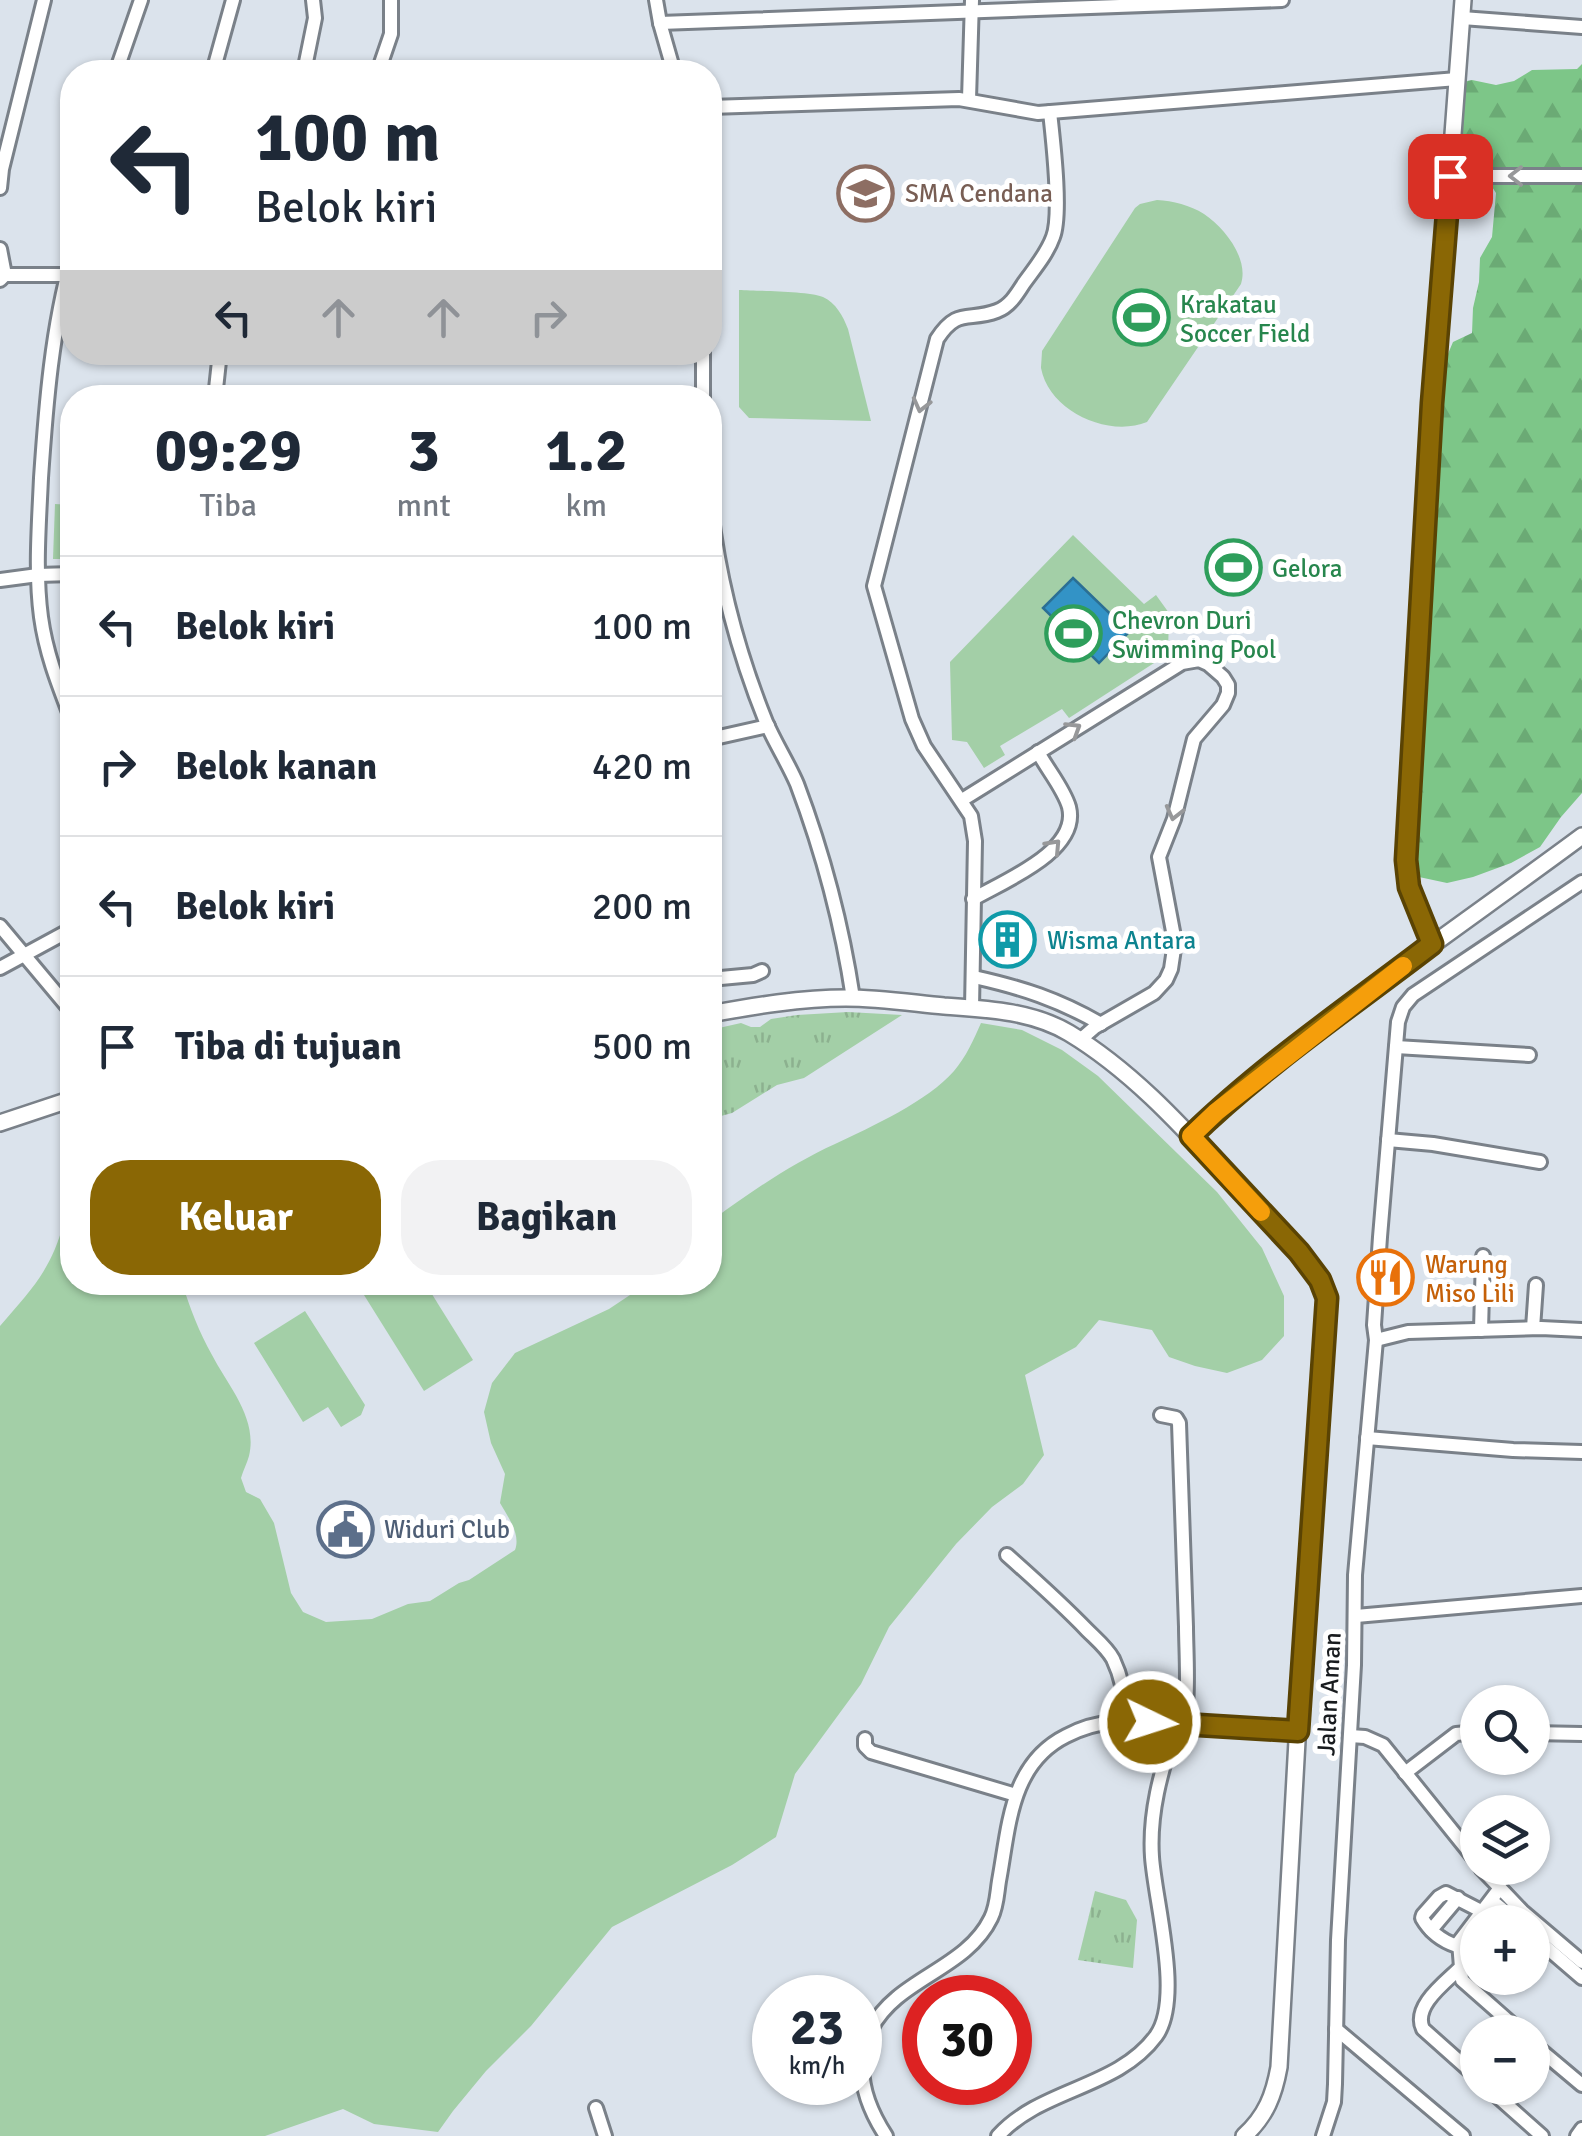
<!DOCTYPE html>
<html lang="id">
<meta charset="utf-8">
<style>
:root{--surface:#fff;--page:#f2f2f3;--text:#1f2937;--muted:#747a83;--line:#e0e1e3;--accent:#8a6705}
body{margin:0;font-family:Signika,sans-serif;background:var(--page);color:var(--text);height:100vh;display:flex;flex-direction:column;font-size:38px;white-space:nowrap}
*{box-sizing:border-box;margin:0}
p{font-size:32px;color:var(--muted)}
.icon{flex:none;width:55px;height:55px;fill:none;stroke:currentColor;stroke-width:2;stroke-linecap:round;stroke-linejoin:round}
.map{position:relative;flex:1;overflow:hidden}
.drawer{position:absolute;left:60px;top:385px;width:662px;height:910px;display:flex;flex-direction:column;background:var(--surface);border-radius:40px;box-shadow:0 2px 8px #0004}
.drawer>*{flex:none}
.banner{position:absolute;left:60px;top:60px;width:662px;height:305px;border-radius:40px;box-shadow:0 2px 8px #0004;background:#fff;color:var(--text);overflow:hidden}
.buttons{position:absolute;left:1460px;top:1685px;display:grid;gap:20px}
.buttons a{display:grid;place-items:center;width:90px;height:90px;border-radius:50%;background:var(--surface);box-shadow:0 2px 8px #0004;font-size:50px}
.speed{position:absolute;left:752px;top:1975px;display:flex;gap:20px;font-size:50px;font-weight:700;text-align:center}
.speed>*{display:grid;place-content:center;width:130px;height:130px;border-radius:50%;background:var(--surface);box-shadow:0 2px 8px #0004;line-height:1}
.speed small{font-size:25px;font-weight:400}
.speed .limit{border:15px solid #d22;background:#fff;color:#111}
.pin{position:absolute;display:grid;place-items:center;width:85px;height:85px;color:#fff;margin:-42px;border-radius:20px;box-shadow:0 5px 15px #0006}
.me{position:absolute;width:110px;margin:-55px;rotate:94deg;stroke-linejoin:round;filter:drop-shadow(0 0 8px #0008)}
.turn{display:flex;align-items:center;gap:35px;height:210px;padding:0 30px;font-size:45px}
.turn .icon{width:130px;height:130px;stroke-width:2.5}
.turn b{display:block;font-size:70px;line-height:85px}
.lanes{display:flex;align-items:center;height:95px;padding:0 30px;background:#0003;justify-content:center;gap:50px;direction:ltr}
.lanes .off{opacity:.35}
.eta{display:flex;justify-content:space-evenly;align-items:center;height:170px;text-align:center}
.eta b{font-size:60px;font-weight:700;line-height:70px}
.cta{display:flex;gap:20px;margin-top:auto;padding:20px 30px}
.cta a{flex:1;height:115px;border-radius:40px;background:var(--accent);color:#fff;font-size:40px;font-weight:700;line-height:115px;text-align:center}
.cta a+a{background:var(--page);color:var(--text)}
ul{padding:0;list-style:none}
li{display:flex;align-items:center;gap:30px;height:140px;padding:0 30px;border-top:2px solid var(--line)}
li div{flex:1}
li b{display:block;font-size:38px}
li em{font-style:normal}
.map>svg:first-child{display:block}
</style>
<div class="map">
<svg width="1582" height="2136" viewBox="0 0 1582 2136">
<defs>
<pattern id="forest-firs" width="22" height="20" patternUnits="userSpaceOnUse" patternTransform="scale(2.5)"><rect width="22" height="20" fill="#7dc688"/><path d="M5 1l3.5 6h-7zM16 11l3.5 6h-7z" fill="#6baa75"/></pattern>
<pattern id="park-tufts" width="24" height="20" patternUnits="userSpaceOnUse" patternTransform="scale(2.5)"><rect width="24" height="20" fill="#a3cfa7"/><path d="M3 7l-1-3M5 7V3M7 7l1-3M15 17l-1-3M17 17v-4M19 17l1-3" fill="none" stroke="#8cb18f"/></pattern>
</defs>
<rect width="100%" height="100%" fill="#dbe3ec"/>
<g fill="#a3cfa7">
<path d="M1157 200C1173 201 1190 205 1204 214 1225 228 1249 259 1241 284L1147 422C1108 438 1049 411 1041 368 1041 367 1042 353 1042 351L1135 208 1140 204Z"/>
<path d="M739 290C758 291 807 291 823 297 836 303 843 316 848 329L871 421 749 418 739 407Z"/>
<path d="M1073 535 1144 604 1156 595 1169 613 1168 654 1069 718 1062 709 1000 746 1005 755 984 768 967 742 952 740 950 662Z"/>
<path d="M981 1023 1022 1030 1062 1050 1098 1076 1217 1192 1262 1248 1284 1296V1336L1262 1360 1227 1373 1195 1366 1169 1357 1152 1330 1099 1320 1076 1347 1025 1375 1044 1455 1023 1484 992 1507 956 1544 889 1627 861 1684 795 1774 776 1837 732 1865 612 1927 531 2026 486 2071 453 2111 438 2132 374 2124 343 2109 265 2136H0V1326C32 1289 52 1269 64 1221L72 1219V1282L182 1283C190 1308 199 1332 212 1355 228 1386 258 1418 249 1456 247 1463 243 1471 241 1478L246 1492 260 1499 274 1523 291 1593 303 1612 326 1622 372 1619 408 1604 430 1601 459 1583 469 1580 515 1550C521 1534 508 1517 500 1503L505 1474 491 1443 484 1412 492 1383 515 1353 609 1309 648 1283 710 1282V1223L715 1218C752 1191 793 1163 835 1144 871 1127 928 1101 954 1071 966 1057 974 1039 981 1023Z"/>
<path d="M366 1282 425 1283 473 1360 424 1391 359 1287Z"/>
<path d="M305 1311 365 1405 361 1415 341 1427 328 1407 303 1422 254 1343Z"/>
</g>
<path fill="url(#forest-firs)" d="M1582 64V793L1561 817 1540 847 1511 863 1473 877 1447 883 1419 877 1412 849 1422 781V722L1431 622V570L1438 509 1442 368 1453 342 1472 333 1473 308 1479 282 1480 258 1492 237 1496 193 1487 179 1473 167 1462 143 1458 120 1462 82 1472 80 1496 85 1514 81 1532 70 1577 69Z"/>
<g fill="url(#park-tufts)">
<path d="M55 504 72 505V559H53Z"/>
<path d="M848 1012 902 1015 804 1078 777 1085 732 1113 710 1119V1030L741 1023 751 1027H760L771 1019 797 1015Z"/>
<path d="M1095 1891 1126 1900 1137 1920 1133 1968 1078 1960Z"/>
</g>
<path fill="#3393c6" stroke="#2b6f94" stroke-width="2.5" d="M1073 578 1129 632 1099 663 1043 608Z"/>
<g fill="none" stroke-linecap="round" stroke-linejoin="round">
<defs>
<g id="minor">
<path d="M656 0 660 23 674 72"/>
<path d="M1462 18 1582 27"/>
<path d="M660 23 1282 0"/>
<path d="M116 72 141 0"/>
<path d="M213 72 233 0"/>
<path d="M304 72 315 18 313 0"/>
<path d="M378 72 391 34V0"/>
<path d="M969 99 972 0"/>
<path d="M710 107 959 99 1038 113 1457 79"/>
<path d="M1450 176H1582"/>
<path d="M0 188 2 169 44 0"/>
<path d="M0 249 5 275"/>
<path d="M72 257C52 328 46 404 41 478 39 524 35 572 41 617 46 654 59 686 72 720"/>
<path d="M0 280 5 275H72"/>
<path d="M703 352V398"/>
<path d="M215 398 220 352"/>
<path d="M710 501C718 578 737 650 766 722 775 743 788 763 797 784 823 853 842 925 853 998"/>
<path d="M0 580 38 575 72 574"/>
<path d="M710 739 768 726"/>
<path d="M962 800 1182 663 1199 660 1208 664 1223 677 1228 685V693L1223 705 1194 739 1174 819 1159 857 1175 942 1171 969 1166 980 1154 993 1095 1027 1080 1040"/>
<path d="M973 899C1004 881 1080 851 1069 807 1064 789 1047 769 1038 752"/>
<path d="M0 926 72 1012"/>
<path d="M0 968 72 929"/>
<path d="M974 977C1023 988 1057 999 1101 1024"/>
<path d="M710 979 753 975 762 971"/>
<path d="M972 1008 975 841 971 816 924 746 912 719 874 586 937 339C958 307 968 322 997 311 1010 306 1017 294 1024 283 1034 269 1047 254 1053 237 1062 214 1053 140 1050 112"/>
<path d="M1396 1047 1529 1055"/>
<path d="M1388 1140 1433 1144 1540 1162"/>
<path d="M1533 1328 1536 1285"/>
<path d="M1481 1330 1483 1256"/>
<path d="M1376 1340 1408 1332 1541 1328 1582 1330"/>
<path d="M1367 1438 1513 1450 1582 1452"/>
<path d="M1007 1555C1034 1579 1062 1604 1087 1630 1096 1639 1107 1648 1113 1659 1122 1678 1126 1699 1125 1720"/>
<path d="M1356 1616 1582 1596"/>
<path d="M1532 1733 1582 1734"/>
<path d="M1350 1736 1365 1737 1383 1745 1478 1863"/>
<path d="M865 1739V1746L871 1752 1016 1795"/>
<path d="M1405 1773 1456 1734 1478 1732"/>
<path d="M1481 1868 1522 1911 1582 1962"/>
<path d="M1500 1888 1459 1942 1462 1980 1521 2032"/>
<path d="M1492 1901 1518 1922"/>
<path d="M1431 1930 1458 1898"/>
<path d="M1532 1935 1582 1978"/>
<path d="M1457 1946C1442 1941 1430 1932 1422 1918L1423 1915 1439 1897 1446 1893 1483 1912"/>
<path d="M1461 1967C1446 1982 1412 2006 1423 2029L1478 2078"/>
<path d="M1336 2029 1463 2136"/>
<path d="M1532 2043 1582 2085"/>
<path d="M1488 2088 1542 2136"/>
<path d="M596 2108 605 2136"/>
<path d="M886 2136C865 2104 853 2066 871 2029 897 1978 966 1970 991 1918 997 1906 997 1893 999 1881 1009 1827 1010 1764 1066 1736 1108 1714 1140 1723 1184 1726 1222 1727 1260 1729 1298 1731"/>
<path d="M998 2136C1041 2088 1117 2089 1156 2036 1183 1999 1155 1902 1152 1857 1149 1813 1161 1772 1174 1731 1177 1724 1183 1718 1185 1711 1189 1694 1186 1647 1186 1627 1184 1559 1181 1491 1179 1423L1176 1418 1161 1415"/>
<path d="M1323 2136 1334 2102 1335 2084 1338 1940 1354 1665 1355 1575 1376 1340 1374 1325 1380 1237 1398 1022 1403 1007 1413 995 1582 882"/>
<path d="M1577 2136 1582 2129"/>
</g>
<g id="tertiary">
<path d="M1432 943 1409 887 1406 861 1433 403 1463 0"/>
<path d="M710 1014C754 1006 801 998 846 998 878 998 912 1003 944 1006 987 1009 1032 1011 1069 1033 1134 1072 1186 1131 1237 1186 1263 1214 1318 1262 1327 1297L1303 1632 1279 2067C1274 2095 1266 2116 1244 2136"/>
<path d="M0 1123 72 1099"/>
<path d="M1191 1137C1222 1106 1257 1079 1291 1052 1385 976 1485 908 1582 836"/>
</g>
</defs>
<use href="#minor" stroke="#7a8189" stroke-width="18"/>
<use href="#tertiary" stroke="#7a8189" stroke-width="20"/>
<use href="#minor" stroke="#fff" stroke-width="12"/>
<use href="#tertiary" stroke="#fff" stroke-width="15"/>
</g>
<defs><path id="oneway-chevron" d="M-2-3.5L2.5 0L-2 3.5" fill="none" stroke-width="1.6" stroke-linecap="round" stroke-linejoin="round" transform="scale(2.5)"/></defs>
<g stroke="#97989a">
<use href="#oneway-chevron" transform="translate(1516 176) rotate(180)"/>
<use href="#oneway-chevron" transform="translate(921 405) rotate(104)"/>
<use href="#oneway-chevron" transform="translate(1074 729) rotate(-32)"/>
<use href="#oneway-chevron" transform="translate(1174 813) rotate(104)"/>
<use href="#oneway-chevron" transform="translate(1054 846) rotate(-47)"/>
</g>
<g fill="none" stroke-linecap="round" stroke-linejoin="round">
<defs>
<path id="route" d="M1150 1722 1298 1731 1327 1298 1320 1280 1299 1252 1191 1136C1264 1065 1351 1006 1432 944L1409 887 1406 860 1432 403 1450 176"/>
</defs>
<use href="#route" stroke="#5a4303" stroke-width="25"/>
<use href="#route" stroke="#8a6705" stroke-width="18"/>
<path stroke="#f59e0b" stroke-width="18" d="M1261 1212 1191 1136 1216 1112 1403 966"/>
</g>
<defs>
<symbol id="school-ring" viewBox="-11 -11 22 22"><circle r="9.5" fill="#fff" stroke="#8d6e63" stroke-width="1.5"/><path d="M0-5L7-2L0 1L-7-2ZM-4 1L0 2.5L4 1V4Q0 6-4 4Z" fill="#8d6e63"/></symbol>
<symbol id="stadium-ring" viewBox="-11 -11 22 22"><circle r="9.5" fill="#fff" stroke="#2e9e5b" stroke-width="1.5"/><path d="M0-5a6.5 5 0 1 0 0 10a6.5 5 0 1 0 0-10ZM-3.5-1.8h7v3.6h-7Z" fill="#2e9e5b"/></symbol>
<symbol id="building-ring" viewBox="-11 -11 22 22"><circle r="9.5" fill="#fff" stroke="#0f9aa8" stroke-width="1.5"/><path d="M-4-6H4V6H1V3H-1V6H-4ZM-2.5-4.3h1.7v1.8h-1.7ZM.8-4.3h1.7v1.8H.8ZM-2.5-1h1.7V.8h-1.7ZM.8-1h1.7V.8H.8Z" fill="#0f9aa8"/></symbol>
<symbol id="restaurant-ring" viewBox="-11 -11 22 22"><circle r="9.5" fill="#fff" stroke="#e8710a" stroke-width="1.5"/><path d="M-5-6h1v4h1v-4h1v4h1v-4h1v5L-1.5 .5V6h-2V.5L-5-1ZM5-6V6H3V1.5H1.5Q1.5-4 5-6Z" fill="#e8710a"/></symbol>
<symbol id="civic-ring" viewBox="-11 -11 22 22"><circle r="9.5" fill="#fff" stroke="#5c6f8a" stroke-width="1.5"/><path d="M-.6-6.5H3V-4.5H.6V-3L4-1V1h2V6H-6V1h2V-1L-.6-3ZM-1.2 2.5V6h2.4V2.5Z" fill="#5c6f8a"/></symbol>
</defs>
<g fill-rule="evenodd">
<use href="#school-ring" x="834" y="162" width="63" height="63"/>
<use href="#stadium-ring" x="1110" y="286" width="63" height="63"/>
<use href="#stadium-ring" x="1202" y="536" width="63" height="63"/>
<use href="#stadium-ring" x="1042" y="602" width="63" height="63"/>
<use href="#building-ring" x="976" y="908" width="63" height="63"/>
<use href="#restaurant-ring" x="1354" y="1246" width="63" height="63"/>
<use href="#civic-ring" x="314" y="1498" width="63" height="63"/>
</g>
<g text-anchor="middle" dominant-baseline="central" stroke-width="10" stroke-linejoin="round" paint-order="stroke">
<g font-size="25" fill="#785e54" stroke="#fff" text-anchor="start">
<text x="905" y="193">SMA Cendana</text>
</g>
<g font-size="25" fill="#27864d" stroke="#fff" text-anchor="start">
<text x="1180" y="304">Krakatau<tspan x="1180" dy="29">Soccer Field</tspan></text>
<text x="1272" y="568">Gelora</text>
<text x="1112" y="620">Chevron Duri<tspan x="1112" dy="29">Swimming Pool</tspan></text>
</g>
<g font-size="25" fill="#0d838f" stroke="#fff" text-anchor="start">
<text x="1047" y="940">Wisma Antara</text>
</g>
<g font-size="25" fill="#c56008" stroke="#fff" text-anchor="start">
<text x="1425" y="1264">Warung<tspan x="1425" dy="29">Miso Lili</tspan></text>
</g>
<g font-size="25" fill="#4e5e75" stroke="#fff" text-anchor="start">
<text x="384" y="1529">Widuri Club</text>
</g>
<g font-size="25" fill="#181b1e" stroke="#fff">
<text transform="translate(1329 1694) rotate(-87)">Jalan Aman</text>
</g>
</g>
</svg>
<div class="buttons">
<a><svg class="icon" aria-label="search" viewBox="0 0 24 24"><circle cx="10" cy="10" r="6"/><path d="M15 15l6 6"/></svg></a>
<a><svg class="icon" aria-label="layers" viewBox="0 0 24 24"><path d="M12 4l9 5-9 5-9-5zM3 14l9 5 9-5"/></svg></a>
<a>+</a>
<a>−</a>
</div>
<div class="speed"><div>23<small>km/h</small></div><div class="limit">30</div></div>
<div class="pin" style="left:1450px;top:176px;background:#d93025"><svg class="icon" aria-label="arrive" viewBox="0 0 24 24"><path d="M6 21V4h12l-3 4 3 4H6"/></svg></div>
<svg class="me" style="left:1150px;top:1722px" viewBox="-20 -20 40 40"><circle r="17" fill="#8a6705" stroke="#fff" stroke-width="3"/><path d="M0-11L8 9 0 5-8 9z" fill="#fff"/></svg>
<div class="banner">
<div class="turn"><svg class="icon" aria-label="left" viewBox="0 0 24 24"><path d="M17 20v-9H6M10 6l-5 5 5 5"/></svg><div><b>100 m</b>Belok kiri</div></div>
<div class="lanes"><svg class="icon" aria-label="left" viewBox="0 0 24 24"><path d="M17 20v-9H6M10 6l-5 5 5 5"/></svg><svg class="icon off" aria-label="ahead" viewBox="0 0 24 24"><path d="M12 20V5M6 11l6-6 6 6"/></svg><svg class="icon off" aria-label="ahead" viewBox="0 0 24 24"><path d="M12 20V5M6 11l6-6 6 6"/></svg><svg class="icon off" aria-label="right" viewBox="0 0 24 24"><path d="M7 20v-9h11M14 6l5 5-5 5"/></svg></div>
</div>
<section class="drawer">
<div class="eta">
<div><b>09:29</b><p>Tiba</p></div>
<div><b>3</b><p>mnt</p></div>
<div><b>1.2</b><p>km</p></div>
</div>
<ul>
<li><svg class="icon" aria-label="left" viewBox="0 0 24 24"><path d="M17 20v-9H6M10 6l-5 5 5 5"/></svg><div><b>Belok kiri</b></div><em>100 m</em></li>
<li><svg class="icon" aria-label="right" viewBox="0 0 24 24"><path d="M7 20v-9h11M14 6l5 5-5 5"/></svg><div><b>Belok kanan</b></div><em>420 m</em></li>
<li><svg class="icon" aria-label="left" viewBox="0 0 24 24"><path d="M17 20v-9H6M10 6l-5 5 5 5"/></svg><div><b>Belok kiri</b></div><em>200 m</em></li>
<li><svg class="icon" aria-label="arrive" viewBox="0 0 24 24"><path d="M6 21V4h12l-3 4 3 4H6"/></svg><div><b>Tiba di tujuan</b></div><em>500 m</em></li>
</ul>
<div class="cta"><a>Keluar</a><a>Bagikan</a></div>
</section>
</div>
